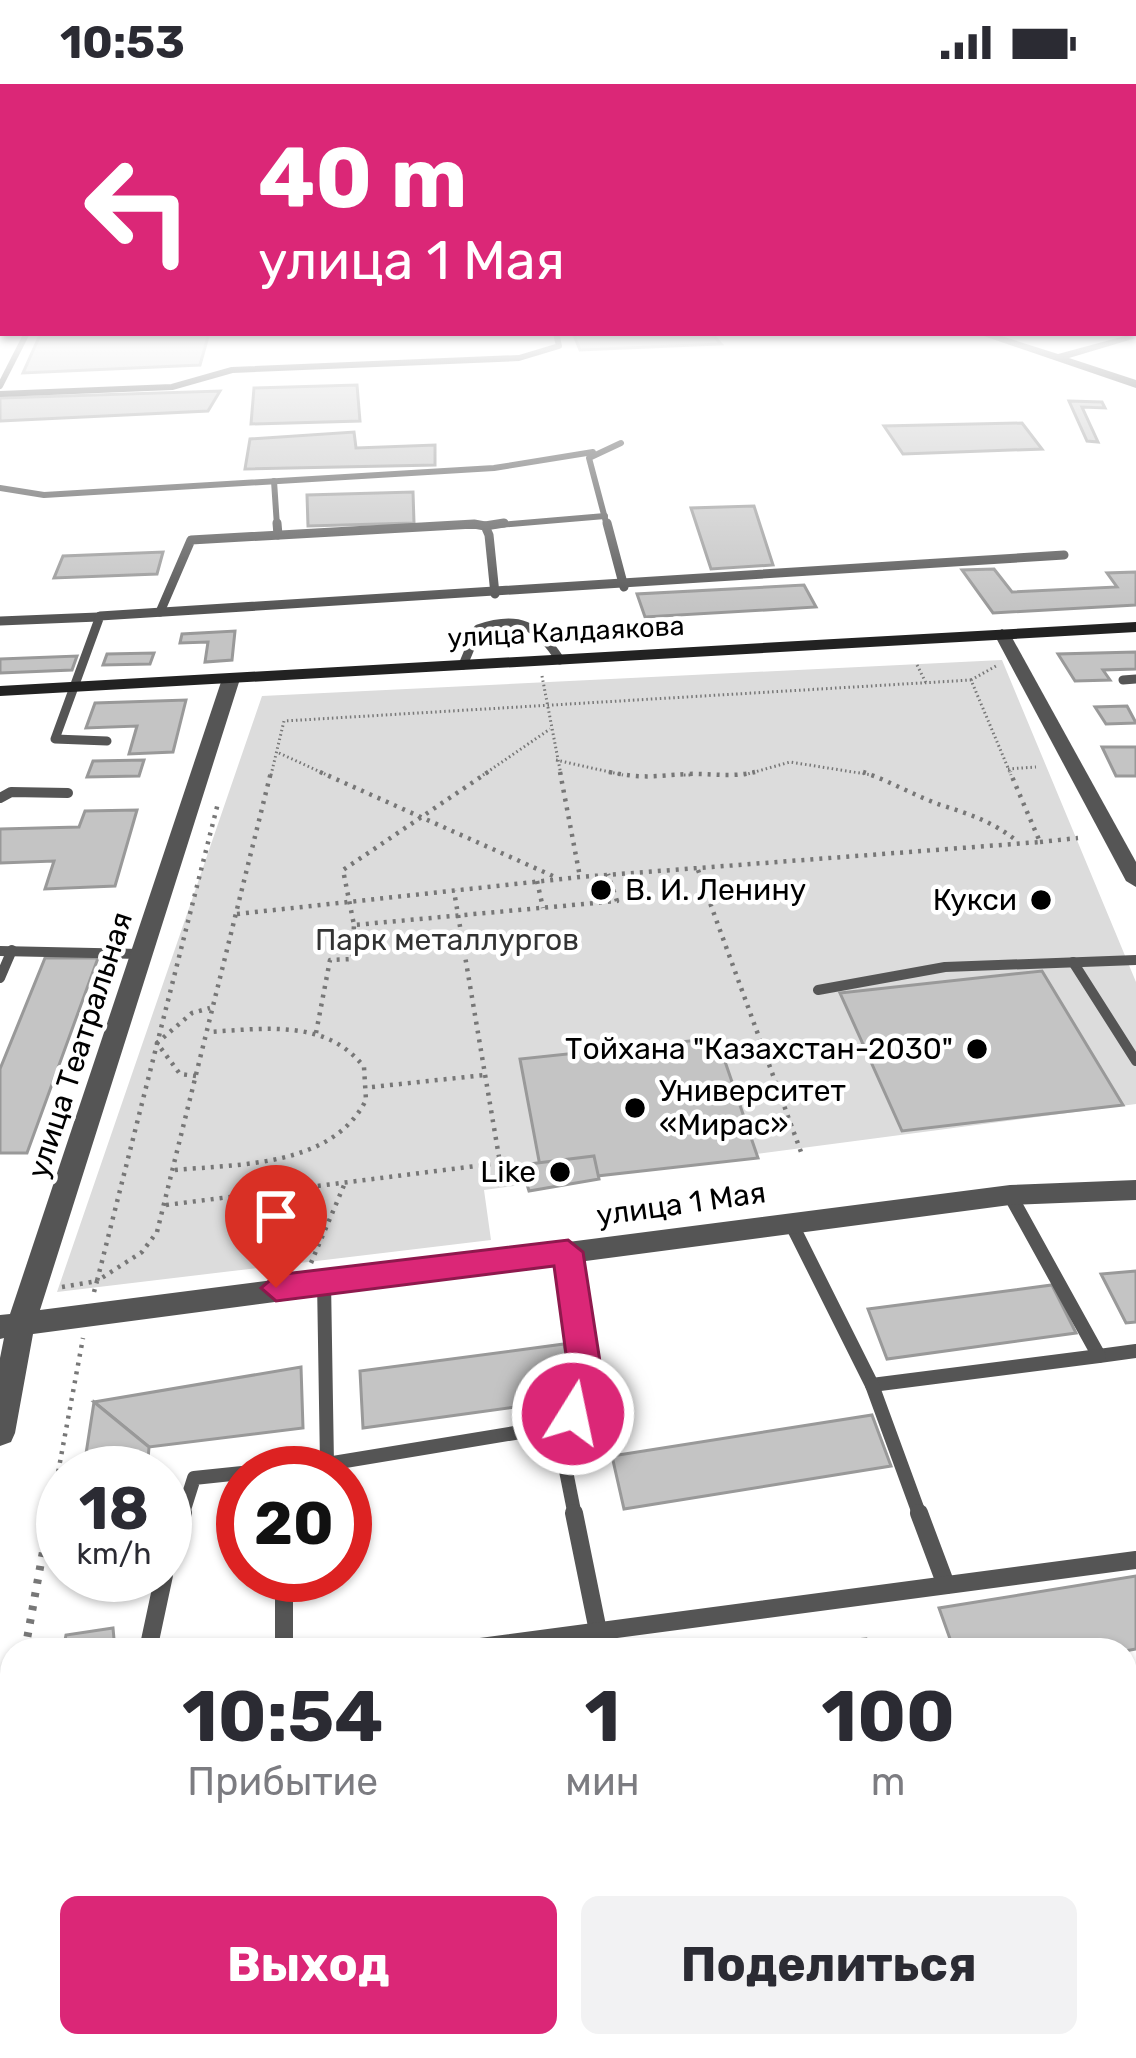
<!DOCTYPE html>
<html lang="ru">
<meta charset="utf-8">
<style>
:root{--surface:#fff;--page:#f2f2f3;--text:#2b2b33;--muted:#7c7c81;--accent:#db2777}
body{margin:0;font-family:Rubik,sans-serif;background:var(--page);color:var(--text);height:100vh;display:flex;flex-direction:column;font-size:45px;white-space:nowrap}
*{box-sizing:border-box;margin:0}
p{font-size:39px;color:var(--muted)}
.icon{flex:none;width:66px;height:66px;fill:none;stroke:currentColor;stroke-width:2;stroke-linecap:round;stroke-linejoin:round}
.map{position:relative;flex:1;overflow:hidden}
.details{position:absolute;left:0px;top:1554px;width:1137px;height:420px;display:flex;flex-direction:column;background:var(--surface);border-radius:36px 36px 0 0;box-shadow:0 3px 9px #0004}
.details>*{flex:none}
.banner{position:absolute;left:0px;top:0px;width:1137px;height:252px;box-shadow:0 3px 9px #0004;background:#db2777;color:#fff;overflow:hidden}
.speed{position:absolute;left:36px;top:1362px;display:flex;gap:24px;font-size:60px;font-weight:700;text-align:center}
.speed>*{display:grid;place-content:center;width:156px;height:156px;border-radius:50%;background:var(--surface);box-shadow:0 3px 9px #0004;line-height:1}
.speed small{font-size:30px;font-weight:400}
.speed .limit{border:18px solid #d22;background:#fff;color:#111}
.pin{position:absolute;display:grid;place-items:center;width:102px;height:102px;color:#fff;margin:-123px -51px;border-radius:50% 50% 50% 0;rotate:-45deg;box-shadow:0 0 12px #0007}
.pin .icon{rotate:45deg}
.me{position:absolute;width:132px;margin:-66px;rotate:10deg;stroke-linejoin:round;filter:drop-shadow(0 0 9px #0008)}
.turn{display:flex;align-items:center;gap:42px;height:252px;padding:0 60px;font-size:54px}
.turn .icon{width:156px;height:156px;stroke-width:2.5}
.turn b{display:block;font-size:84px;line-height:102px}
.eta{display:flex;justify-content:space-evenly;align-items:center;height:204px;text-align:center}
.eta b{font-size:72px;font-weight:700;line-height:84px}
.cta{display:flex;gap:24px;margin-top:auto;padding:24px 60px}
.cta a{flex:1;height:138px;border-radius:18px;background:var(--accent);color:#fff;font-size:48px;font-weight:700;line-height:138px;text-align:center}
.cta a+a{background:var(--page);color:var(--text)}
.status{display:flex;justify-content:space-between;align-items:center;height:84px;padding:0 60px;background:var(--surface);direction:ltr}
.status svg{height:33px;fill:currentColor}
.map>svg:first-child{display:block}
</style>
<div class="status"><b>10:53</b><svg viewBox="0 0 49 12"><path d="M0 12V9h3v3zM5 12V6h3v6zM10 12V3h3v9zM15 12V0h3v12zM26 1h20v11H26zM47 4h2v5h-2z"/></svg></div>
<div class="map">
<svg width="1136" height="1974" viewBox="0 0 1136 1974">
<rect width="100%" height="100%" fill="#fff"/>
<path fill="#dcdcdc" d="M1002 576 1136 898V1020L484 1106 491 1156 57 1208 262 612Z"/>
<g fill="#c4c4c4" stroke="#999" stroke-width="3">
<path d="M41 249H209L200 281 23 289Z"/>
<path d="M573 249H711L721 260 580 266Z"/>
<path d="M357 301 360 337 251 340 254 304Z"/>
<path d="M220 307 208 327 0 337V314Z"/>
<path d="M1069 317 1102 318 1105 324 1082 323 1098 358 1087 357Z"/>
<path d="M1022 339 1042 365 903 370 884 342Z"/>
<path d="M354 348 356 364 435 361V381L245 385 250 355Z"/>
<path d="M413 408 414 439 308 442 307 411Z"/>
<path d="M754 422 773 481 711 485 691 424Z"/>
<path d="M163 468 157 490 54 494 63 472Z"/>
<path d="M994 485 1012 508 1117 503 1107 489 1136 488V521L993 529 962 486Z"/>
<path d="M804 501 816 523 645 533 637 510Z"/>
<path d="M235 547 232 576 205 578 208 558 180 559 182 550Z"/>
<path d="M1136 568V585L1103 586 1110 596 1075 597 1058 570Z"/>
<path d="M154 569 150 580 103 581 107 570Z"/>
<path d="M77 572 72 586 0 589V575Z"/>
<path d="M186 616 173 668 129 670 137 642 86 644 95 619Z"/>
<path d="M1127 622 1136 639 1106 640 1095 623Z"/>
<path d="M1102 663H1136V692H1116Z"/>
<path d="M144 676 139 692 87 693 93 677Z"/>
<path d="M137 726 115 802 45 805 54 777 0 779V745L79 743 85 727Z"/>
<path d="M45 874H98L27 1069H0V985Z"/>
<path d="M1042 887 1123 1021 902 1047 840 909Z"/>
<path d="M717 954 758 1074 543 1098 520 975Z"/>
<path d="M594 1072 599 1095 529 1107 521 1081Z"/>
<path d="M1136 1187V1238L1126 1239 1101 1190Z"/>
<path d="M1052 1201 1076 1249 887 1275 868 1225Z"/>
<path d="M564 1260 574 1315 363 1344 360 1287Z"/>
<path d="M301 1283 303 1344 149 1363 94 1318Z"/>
<path d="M94 1318 149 1363 147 1389H83Z"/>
<path d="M872 1331 891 1382 624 1425 612 1372Z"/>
<path d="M1136 1492V1565L1125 1567 954 1566 939 1524Z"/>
<path d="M113 1544 115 1566H63L66 1551Z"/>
<path d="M866 1555 869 1566H800V1562Z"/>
<path d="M1136 1599V1769L1125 1741V1601Z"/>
<path d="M81 1962H168V1974H79Z"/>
<path d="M324 1962H414L415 1974H324Z"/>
<path d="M747 1962H1036L976 1974H750Z"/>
</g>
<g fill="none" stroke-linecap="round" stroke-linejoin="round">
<g stroke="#777" stroke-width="3" stroke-dasharray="1.5 3" stroke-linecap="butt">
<path d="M917 581 926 599"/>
<path d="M542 592 561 691"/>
<path d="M971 596 996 582"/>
<path d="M279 669 327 691"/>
<path d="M556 676 623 691"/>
<path d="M1008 685 1036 683"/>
<path d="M271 691 284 637 971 596 1011 691"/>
<path d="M483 691 550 645"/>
<path d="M684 691H692"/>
<path d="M744 691 790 678 872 691"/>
</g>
<g stroke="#777" stroke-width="4.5" stroke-dasharray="3 6" stroke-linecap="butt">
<path d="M320 688 553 792"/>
<path d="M488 688 343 786 354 841 617 817 608 790"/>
<path d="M560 688 580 793"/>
<path d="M609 688C645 695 652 692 687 690 711 689 730 694 755 688"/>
<path d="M863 688C890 697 915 712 941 721 972 731 991 737 1017 757"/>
<path d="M1040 758 1078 754"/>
<path d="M698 786 801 1068"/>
<path d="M537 797 543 824"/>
<path d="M237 830 580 793 1040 758 1010 688"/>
<path d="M316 949 330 876 352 875 354 841"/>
<path d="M196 992 180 990 157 959 192 929 210 924"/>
<path d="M372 1003 485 991"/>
<path d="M500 1079 503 1105"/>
<path d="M175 1086C240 1080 332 1083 366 1016L364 983C326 934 263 945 208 948"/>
<path d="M166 1121 500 1079 454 807"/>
<path d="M311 1179 345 1099"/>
<path d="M62 1203 97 1197 218 719"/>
<path d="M94 1208 97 1197 142 1168 157 1148 271 688"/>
<path d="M50 1432 83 1254"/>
</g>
<g stroke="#777" stroke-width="8" stroke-dasharray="4.5 9" stroke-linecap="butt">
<path d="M25 1566 50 1429"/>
<path d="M0 1703 12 1638"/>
</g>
<g stroke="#555" stroke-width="6">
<path d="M0 302 27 249"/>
<path d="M0 310 172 303 232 286 519 274 559 262 556 249"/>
<path d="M274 397 277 442"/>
<path d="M0 404 44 411 494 384 593 368"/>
<path d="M442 442H484"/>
<path d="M486 442 605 432"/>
<path d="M607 442 589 374 621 359"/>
</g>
<g stroke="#555" stroke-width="9">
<path d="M277 439 278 451"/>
<path d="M607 439 624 503"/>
<path d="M485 442 504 439"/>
<path d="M160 528 191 456 474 440 485 442 489 451 495 510"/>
<path d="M0 537 98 533"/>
<path d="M463 581 478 545C518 531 538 541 560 576"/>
<path d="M1123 596 1136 595"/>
<path d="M107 657 55 655 100 532 1064 471"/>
</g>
<g stroke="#555" stroke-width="10">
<path d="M0 714 11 708 68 709"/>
<path d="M0 867 141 870"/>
<path d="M1073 878 1136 977"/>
<path d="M0 894 12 866"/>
<path d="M818 906 945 883 1136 876"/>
</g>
<g stroke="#555" stroke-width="14">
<path d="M1010 1111 1099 1272 1136 1267"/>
<path d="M791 1139 872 1301 1099 1272"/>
<path d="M872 1301 920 1432"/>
<path d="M557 1342 575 1432"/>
<path d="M327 1380 557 1342 588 1310 568 1168"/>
<path d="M182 1432 194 1394 327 1380 324 1197"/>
</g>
<g stroke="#555" stroke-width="18">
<path d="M574 1429 598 1547"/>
<path d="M919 1429 946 1501"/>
<path d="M165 1484 183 1429"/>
<path d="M284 1491V1566"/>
<path d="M148 1566 164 1491"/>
<path d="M458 1566 1136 1476"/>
<path d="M0 1771 12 1770"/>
<path d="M188 1974 190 1962"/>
</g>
<g fill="#555" fill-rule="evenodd">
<path d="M975 249H992L1058 270 1136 249V254L1069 274 1136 296V304Z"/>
<path d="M1002 545 1010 550 1136 778V803L1126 797 994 550Z"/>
<path d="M231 590 240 595 40 1226 1010 1101 1136 1096V1116L1010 1121 33 1250 15 1349 11 1358 0 1362V1274L4 1254 0 1255V1231L10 1230 222 595Z"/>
</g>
<path fill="#222" fill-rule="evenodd" d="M1136 538V548L0 612V602Z"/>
</g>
<linearGradient id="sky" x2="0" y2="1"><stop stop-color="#8cadcc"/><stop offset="0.47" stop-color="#fff"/><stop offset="1" stop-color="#fff" stop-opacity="0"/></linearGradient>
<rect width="1136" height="525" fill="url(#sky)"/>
<path fill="#db2777" stroke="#8e194d" stroke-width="3" d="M568 1156 583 1168 605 1310C595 1329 585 1349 561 1340L556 1330 571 1307 554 1182 276 1217 261 1204 276 1191Z"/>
<g fill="#000" stroke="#fff" stroke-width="4.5">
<circle cx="601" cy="806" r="12"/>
<circle cx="1041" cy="816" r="12"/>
<circle cx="977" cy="965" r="12"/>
<circle cx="635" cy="1024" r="12"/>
<circle cx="560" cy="1088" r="12"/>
</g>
<g text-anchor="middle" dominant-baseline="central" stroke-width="9" stroke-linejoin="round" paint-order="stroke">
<g font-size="27" fill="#000" stroke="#fff">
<text transform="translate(566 548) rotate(-3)">улица Калдаякова</text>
</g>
<g font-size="30" fill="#000" stroke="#fff" text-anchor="end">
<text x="625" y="806" text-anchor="start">В. И. Ленину</text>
<text x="1017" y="816">Кукси</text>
<text x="953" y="965">Тойхана "Казахстан-2030"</text>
<text x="659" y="1007" text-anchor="start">Университет<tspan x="659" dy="34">«Мирас»</tspan></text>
<text x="536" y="1088">Like</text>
</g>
<g font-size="30" fill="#333" stroke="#fff">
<text x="447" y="856">Парк металлургов</text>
</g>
<g font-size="30" fill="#000" stroke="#fff">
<text transform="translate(80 961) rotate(-72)">улица Театральная</text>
<text transform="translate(681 1120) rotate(-8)">улица 1 Мая</text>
</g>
</g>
</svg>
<div class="speed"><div>18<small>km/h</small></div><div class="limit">20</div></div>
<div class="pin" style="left:276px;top:1204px;background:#d93025"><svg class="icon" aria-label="arrive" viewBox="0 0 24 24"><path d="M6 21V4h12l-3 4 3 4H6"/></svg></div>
<svg class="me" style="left:573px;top:1330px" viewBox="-20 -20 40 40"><circle r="17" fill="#db2777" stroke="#fff" stroke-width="3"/><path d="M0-11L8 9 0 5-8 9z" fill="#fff"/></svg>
<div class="banner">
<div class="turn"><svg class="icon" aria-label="left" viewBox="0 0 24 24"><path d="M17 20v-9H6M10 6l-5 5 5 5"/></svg><div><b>40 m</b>улица 1 Мая</div></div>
</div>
<section class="details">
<div class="eta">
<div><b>10:54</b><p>Прибытие</p></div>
<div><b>1</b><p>мин</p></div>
<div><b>100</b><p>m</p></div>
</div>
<div class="cta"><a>Выход</a><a>Поделиться</a></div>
</section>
</div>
